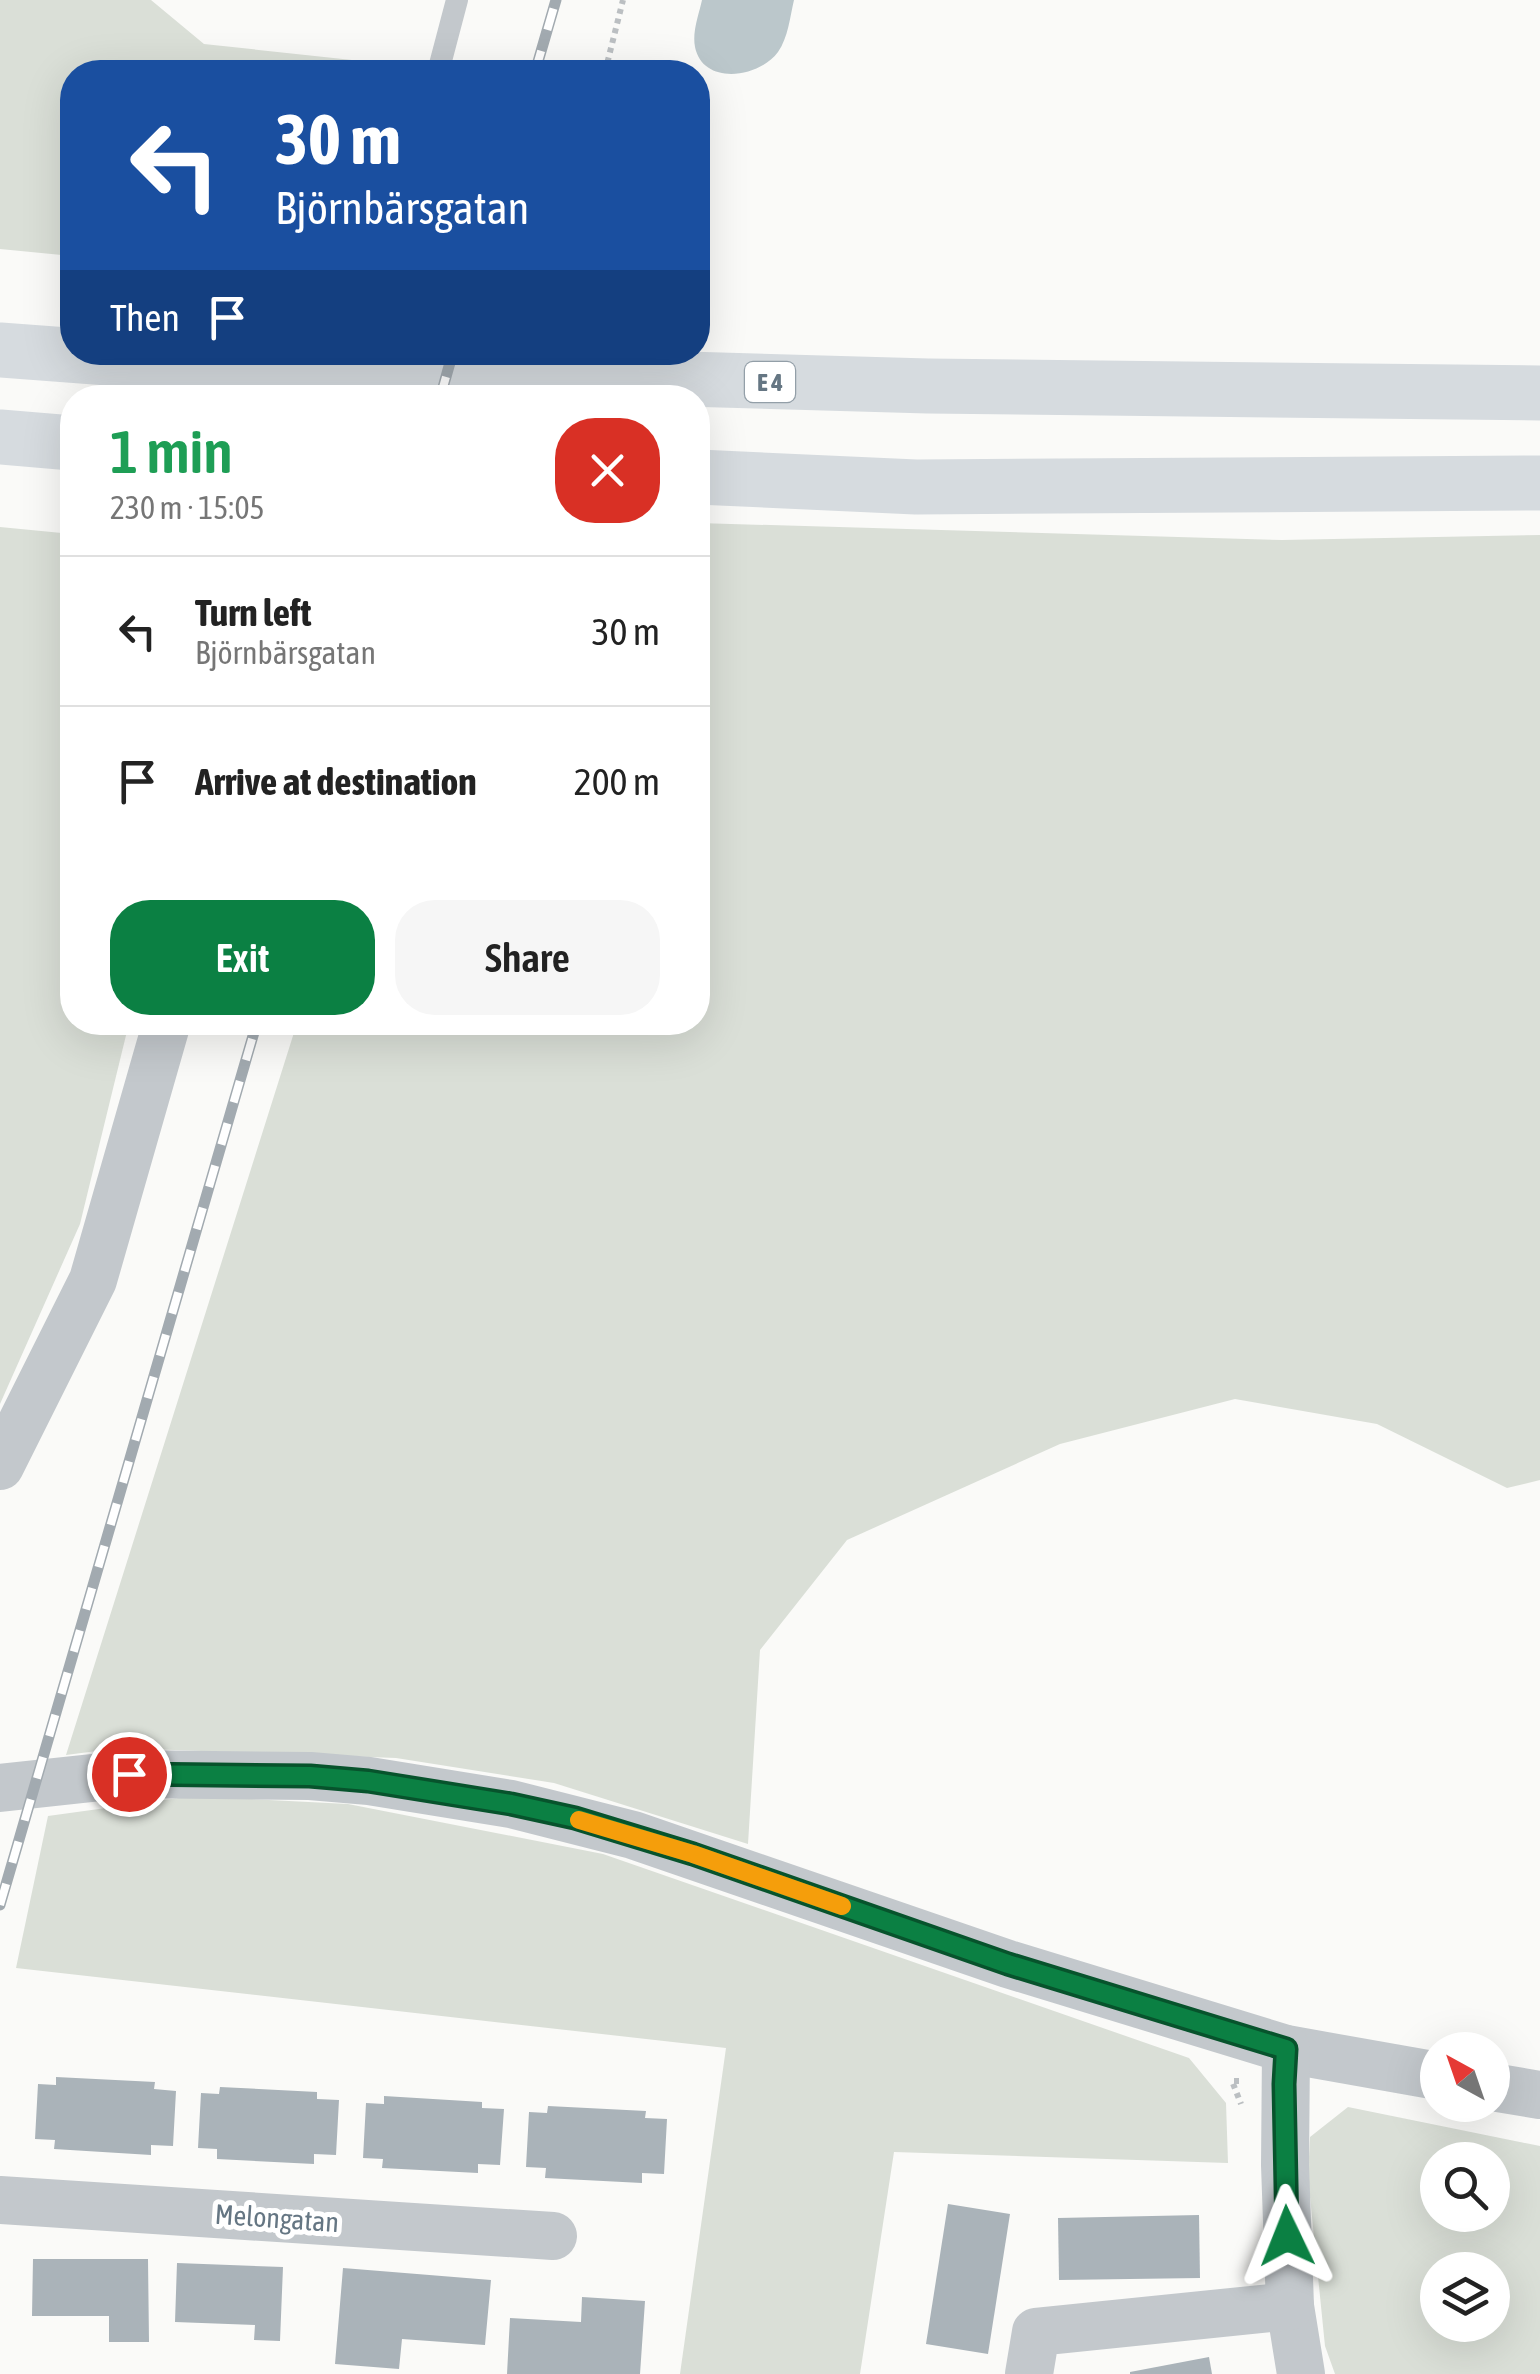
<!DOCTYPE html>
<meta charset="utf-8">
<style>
:root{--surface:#fff;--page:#f6f6f6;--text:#222;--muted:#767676;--line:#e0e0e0;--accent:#0b8043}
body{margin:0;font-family:"Asap Condensed",sans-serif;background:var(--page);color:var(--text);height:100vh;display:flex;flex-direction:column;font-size:38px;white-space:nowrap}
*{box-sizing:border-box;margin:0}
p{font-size:32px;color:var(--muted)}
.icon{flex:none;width:55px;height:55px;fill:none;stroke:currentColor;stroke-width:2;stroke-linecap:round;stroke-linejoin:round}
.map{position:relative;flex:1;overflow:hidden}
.drawer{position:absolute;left:60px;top:385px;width:650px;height:650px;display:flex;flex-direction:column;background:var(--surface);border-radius:40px;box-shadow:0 10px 40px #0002}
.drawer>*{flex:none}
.banner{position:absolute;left:60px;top:60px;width:650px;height:305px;border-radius:40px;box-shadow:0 10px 40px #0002;background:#1a4fa0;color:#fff;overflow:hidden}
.needle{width:65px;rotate:320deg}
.fabs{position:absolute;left:1420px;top:2032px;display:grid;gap:20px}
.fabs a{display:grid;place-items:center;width:90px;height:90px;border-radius:50%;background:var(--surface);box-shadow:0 10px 40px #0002;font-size:50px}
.pin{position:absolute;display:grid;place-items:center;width:85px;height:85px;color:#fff;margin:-42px;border:5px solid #fff;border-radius:50%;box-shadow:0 2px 10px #0007}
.me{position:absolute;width:110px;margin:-55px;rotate:358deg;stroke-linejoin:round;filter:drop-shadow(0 0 8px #0008)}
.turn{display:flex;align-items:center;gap:35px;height:210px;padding:0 50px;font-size:45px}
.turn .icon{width:130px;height:130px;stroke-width:2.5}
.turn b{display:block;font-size:70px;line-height:85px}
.then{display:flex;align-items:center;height:95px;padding:0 50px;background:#0003;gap:20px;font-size:38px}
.round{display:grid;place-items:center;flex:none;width:105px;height:105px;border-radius:40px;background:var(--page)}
.overview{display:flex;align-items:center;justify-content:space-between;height:170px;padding:0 50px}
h1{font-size:60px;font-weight:600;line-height:75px;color:#1e9e55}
.button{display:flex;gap:20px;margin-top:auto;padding:20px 50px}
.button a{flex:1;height:115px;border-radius:40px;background:var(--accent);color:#fff;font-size:40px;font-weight:600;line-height:115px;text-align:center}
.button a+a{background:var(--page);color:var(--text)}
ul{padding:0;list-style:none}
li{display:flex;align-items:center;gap:30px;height:150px;padding:0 50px;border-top:2px solid var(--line)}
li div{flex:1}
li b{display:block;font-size:38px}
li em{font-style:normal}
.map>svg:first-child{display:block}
</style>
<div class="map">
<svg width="1540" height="2374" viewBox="0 0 1540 2374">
<rect width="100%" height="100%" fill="#fafaf8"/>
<g fill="#dadfd7" fill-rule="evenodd">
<path d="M0 0H151L204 44 380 63 378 72H72V256L0 249Z"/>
<path d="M698 523 1282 540 1540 535V1480L1507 1488 1377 1424 1235 1399 1060 1444 847 1540 760 1650 748 1844 554 1783 396 1758 120 1748 66 1755 297 1023 698 1022Z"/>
<path d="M0 527 72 534V1022L129 1023 80 1224 0 1404Z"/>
<path d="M193 1796 348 1804 603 1854 1189 2058 1226 2103 1228 2163 894 2152 860 2374H680L726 2048 16 1968 48 1816Z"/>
<path d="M1348 2107 1540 2146V2374H1335L1325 2346 1308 2177 1310 2137ZM1438 2160H1492V2215H1438ZM1438 2270H1492V2325H1438Z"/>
</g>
<path fill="#bbc7cb" d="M702 0H794C790 17 788 38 778 52 759 78 703 86 695 47 692 32 699 14 702 0Z"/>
<g fill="#aab3b9">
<path d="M56 2077 155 2082 154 2089 176 2091 173 2146 151 2145V2155L54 2149 55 2140 35 2139 38 2084 56 2085Z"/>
<path d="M220 2087 317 2092V2099L339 2100 336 2155 314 2154V2164L217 2159V2149L198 2148 201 2093 219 2094Z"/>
<path d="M384 2096 482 2102V2108L504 2109 500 2165 478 2164V2173L382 2168 383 2159 363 2158 366 2103 384 2104Z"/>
<path d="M548 2106 646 2111 645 2118 667 2119 664 2174 642 2173V2183L545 2178 546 2168 526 2167 529 2112 547 2113Z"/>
<path d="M948 2204 1010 2214 988 2354 926 2344Z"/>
<path d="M1199 2215 1200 2278 1059 2280 1058 2218Z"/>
<path d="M33 2259H148L149 2342H109V2316H32Z"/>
<path d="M177 2263 283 2267 280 2341 254 2340 255 2325 175 2322Z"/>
<path d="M343 2268 491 2280 485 2345 402 2339 399 2369 335 2364Z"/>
<path d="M582 2297 645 2301 640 2374H507L510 2318 581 2322Z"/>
<path d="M1209 2357 1212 2374H1130V2372Z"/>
</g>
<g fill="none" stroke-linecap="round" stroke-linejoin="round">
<g stroke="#bbbfc2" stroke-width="6" stroke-dasharray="5 5" stroke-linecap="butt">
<path d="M605 72 623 0"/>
<path d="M1239 2081H1232L1241 2104"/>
</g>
<path stroke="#c3c8cc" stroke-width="22" d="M438 72 457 0"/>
<g stroke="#c3c8cc" stroke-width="48">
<path d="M0 1466 93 1280 167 1022"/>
<path d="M0 1788 129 1774 310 1776 369 1781 511 1804 633 1835 1008 1964 1286 2049 1438 2076"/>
<path d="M1286 2049 1285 2165 1290 2306 1301 2374"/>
<path d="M1492 2087 1540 2095"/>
<path d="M0 2200 553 2236"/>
<path d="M1029 2374 1036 2332 1290 2306"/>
</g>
<g stroke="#d6dbdf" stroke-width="55">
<path d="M0 350 201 365 928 386 1540 393"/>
<path d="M0 437 72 443"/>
<path d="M698 477 916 487 1540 483"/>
</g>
<defs>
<g id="rail">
<path d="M535 72 556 0"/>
<path d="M440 398 453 352"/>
<path d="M0 1905 257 1022"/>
</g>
</defs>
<use href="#rail" stroke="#a2aab0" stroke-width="11"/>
<use href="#rail" stroke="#fff" stroke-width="8" stroke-dasharray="22" stroke-linecap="butt"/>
</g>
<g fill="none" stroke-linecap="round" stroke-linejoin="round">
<defs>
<path id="route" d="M129 1774 310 1776 368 1781 511 1804 575 1818 693 1854 1008 1964 1286 2049 1284 2084 1287 2236"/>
</defs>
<use href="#route" stroke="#07532c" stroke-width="25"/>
<use href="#route" stroke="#0b8043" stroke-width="18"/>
<path stroke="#f59e0b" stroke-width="18" d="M579 1820 693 1854 842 1906"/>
</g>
<g text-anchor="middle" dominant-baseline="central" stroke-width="10" stroke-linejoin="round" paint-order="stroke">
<rect fill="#fff" stroke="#939fa8" stroke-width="2.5" x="745" y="362" width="50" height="40" rx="8"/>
<g font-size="25" font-weight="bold" fill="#657683">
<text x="770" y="382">E 4</text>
</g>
<g font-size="28" fill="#657683" stroke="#fff">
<text transform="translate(277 2218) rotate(4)">Melongatan</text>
</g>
</g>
</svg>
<div class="fabs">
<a><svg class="needle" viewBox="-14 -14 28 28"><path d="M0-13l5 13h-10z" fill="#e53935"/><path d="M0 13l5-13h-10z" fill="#767676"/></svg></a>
<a><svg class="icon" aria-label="search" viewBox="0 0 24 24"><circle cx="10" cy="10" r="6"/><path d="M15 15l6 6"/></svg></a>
<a><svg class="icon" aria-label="layers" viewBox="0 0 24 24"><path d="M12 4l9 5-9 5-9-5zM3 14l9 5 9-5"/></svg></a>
</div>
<div class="pin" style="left:129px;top:1774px;background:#d93025"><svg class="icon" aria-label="arrive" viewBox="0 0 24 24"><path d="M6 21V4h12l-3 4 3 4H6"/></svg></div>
<svg class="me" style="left:1287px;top:2236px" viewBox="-20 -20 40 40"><path d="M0-17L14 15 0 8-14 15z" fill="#0b8043" stroke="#fff" stroke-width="4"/></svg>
<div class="banner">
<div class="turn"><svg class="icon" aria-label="left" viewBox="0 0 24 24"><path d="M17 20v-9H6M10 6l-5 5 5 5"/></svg><div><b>30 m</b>Björnbärsgatan</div></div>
<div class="then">Then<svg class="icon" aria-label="arrive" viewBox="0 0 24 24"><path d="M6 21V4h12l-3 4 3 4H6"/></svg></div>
</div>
<section class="drawer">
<div class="overview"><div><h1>1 min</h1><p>230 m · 15:05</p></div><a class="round" style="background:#d93025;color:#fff"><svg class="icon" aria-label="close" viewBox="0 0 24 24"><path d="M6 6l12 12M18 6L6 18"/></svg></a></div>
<ul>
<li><svg class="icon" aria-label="left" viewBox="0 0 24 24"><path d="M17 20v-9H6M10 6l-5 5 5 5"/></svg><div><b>Turn left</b><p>Björnbärsgatan</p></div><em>30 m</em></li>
<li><svg class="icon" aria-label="arrive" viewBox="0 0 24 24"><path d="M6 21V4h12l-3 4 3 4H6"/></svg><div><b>Arrive at destination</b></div><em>200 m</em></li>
</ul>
<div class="button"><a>Exit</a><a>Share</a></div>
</section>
</div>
